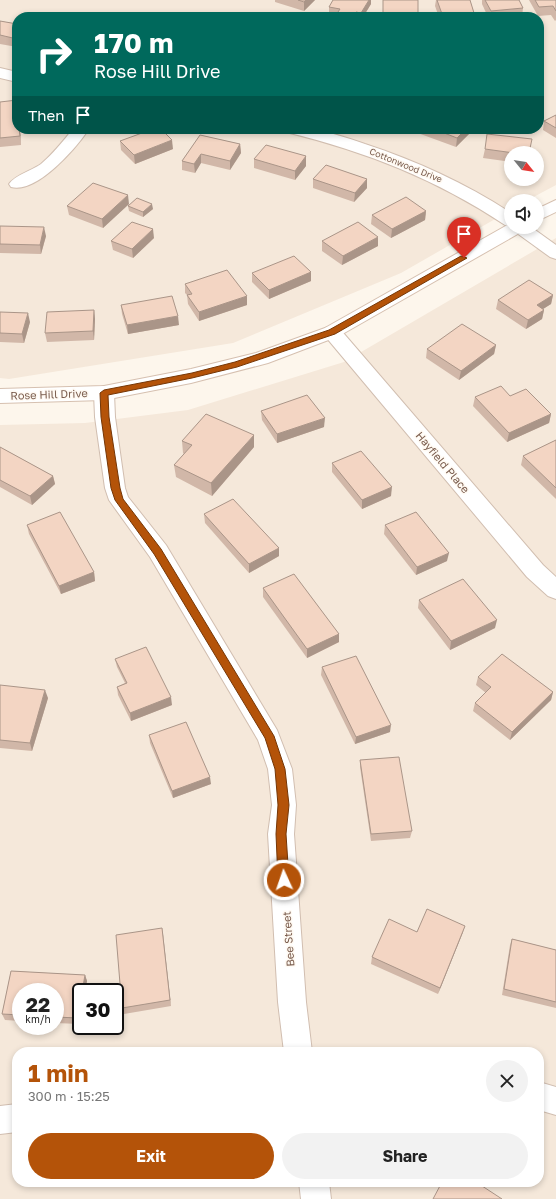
<!DOCTYPE html>
<meta charset="utf-8">
<style>
:root{--surface:#fff;--page:#f2f2f2;--text:#222;--muted:#767676;--accent:#b45309}
body{margin:0;font-family:"Golos Text",sans-serif;background:var(--page);color:var(--text);height:100vh;display:flex;flex-direction:column;font-size:15px;white-space:nowrap}
*{box-sizing:border-box;margin:0}
p{font-size:13px;color:var(--muted)}
.icon{flex:none;width:22px;height:22px;fill:none;stroke:currentColor;stroke-width:2;stroke-linecap:round;stroke-linejoin:round}
.map{position:relative;flex:1;overflow:hidden}
.drawer{position:absolute;left:12px;top:1047px;width:532px;height:140px;display:flex;flex-direction:column;background:var(--surface);border-radius:16px;box-shadow:0 2px 6px #0003}
.drawer>*{flex:none}
.top-card{position:absolute;left:12px;top:12px;width:532px;height:122px;border-radius:16px;box-shadow:0 2px 6px #0003;background:#00695c;color:#fff;overflow:hidden}
.needle{width:26px;rotate:120deg}
.buttons{position:absolute;left:504px;top:146px;display:grid;gap:8px}
.buttons a{display:grid;place-items:center;width:40px;height:40px;border-radius:50%;background:var(--surface);box-shadow:0 2px 6px #0003;font-size:20px}
.speed{position:absolute;left:12px;top:983px;display:flex;gap:8px;font-size:20px;font-weight:700;text-align:center}
.speed>*{display:grid;place-content:center;width:52px;height:52px;border-radius:50%;background:var(--surface);box-shadow:0 2px 6px #0003;line-height:1}
.speed small{font-size:10px;font-weight:400}
.speed .limit{border:2px solid #111;border-radius:6px;background:#fff;color:#111}
.pin{position:absolute;display:grid;place-items:center;width:34px;height:34px;color:#fff;margin:-41px -17px;border-radius:50% 50% 50% 0;rotate:-45deg;box-shadow:0 0 4px #0007}
.pin .icon{rotate:45deg}
.me{position:absolute;width:44px;margin:-22px;rotate:357deg;stroke-linejoin:round;filter:drop-shadow(0 0 3px #0008)}
.turn{display:flex;align-items:center;gap:14px;height:84px;padding:0 16px;font-size:18px}
.turn .icon{width:52px;height:52px;stroke-width:2.5}
.turn b{display:block;font-size:28px;line-height:34px}
.then{display:flex;align-items:center;height:38px;padding:0 16px;background:#0003;gap:8px;font-size:15px}
.round{display:grid;place-items:center;flex:none;width:42px;height:42px;border-radius:21px;background:var(--page)}
.overview{display:flex;align-items:center;justify-content:space-between;height:68px;padding:0 16px}
h1{font-size:24px;font-weight:700;line-height:30px;color:var(--accent)}
.cta{display:flex;gap:8px;margin-top:auto;padding:8px 16px}
.cta a{flex:1;height:46px;border-radius:24px;background:var(--accent);color:#fff;font-size:16px;font-weight:700;line-height:46px;text-align:center}
.cta a+a{background:var(--page);color:var(--text)}
.map>svg:first-child{display:block}
</style>
<div class="map">
<svg width="556" height="1199" viewBox="0 0 556 1199">
<rect width="100%" height="100%" fill="#fdf6ec"/>
<g fill="#f5e8da" fill-rule="evenodd">
<path d="M0 0H556V185L526 201H511V210L401 273 233 343 9 379 0 378ZM17 17H539V129H17ZM511 153H537V179H511Z"/>
<path d="M556 238V1199H0V425L85 423 188 410 344 362ZM21 992H55V1026H21ZM81 992H115V1026H81ZM17 1052H539V1182H17Z"/>
</g>
<g fill="none" stroke-linecap="round" stroke-linejoin="round">
<defs>
<g id="street">
<path d="M0 68 17 72V82L0 78Z"/>
<path d="M73 129H89C76 148 37 194 11 187L9 184C15 175 31 171 41 164 53 154 63 141 73 129Z"/>
<path d="M284 129C293 129 303 128 312 129 329 132 348 138 365 144 417 161 465 183 511 213V226L505 225C436 179 367 152 286 132Z"/>
<path d="M511 227H531L556 245V259L550 257 514 231Z"/>
<path d="M332 326 339 328 543 565 556 577V599L548 596 527 577 325 336 323 332 325 328Z"/>
<path d="M104 386 111 388 114 393 115 417 125 488 128 497 166 545 277 730 292 769 296 805 294 834 306 1002 312 1052H284L278 1002 268 834 272 805 268 769 258 740 150 557 109 500 105 488 95 417 94 393 97 388Z"/>
<path d="M539 1082 556 1087V1115L539 1110Z"/>
<path d="M17 1104V1132L0 1134V1106Z"/>
<path d="M299 1182H329L331 1199H301Z"/>
</g>
<g id="secondary">
<path d="M556 200V212L537 221V209Z"/>
<path d="M511 223V227H526L523 231 339 336 268 363 191 383 104 400 0 403V389L104 386 191 369 256 353 325 328Z"/>
</g>
</defs>
<use href="#street" stroke="#d1beb0" stroke-width="2"/>
<use href="#secondary" stroke="#d6c0b0" stroke-width="2"/>
<use href="#street" fill="#fff" fill-rule="evenodd"/>
<use href="#secondary" fill="#fff" fill-rule="evenodd"/>
</g>
<g fill="#d1b7a8">
<path d="M275 0H315L304 11 275 2Z"/>
<path d="M333 0H371V4L363 17H336L329 16V7Z"/>
<rect x="383" y="0" width="35" height="17"/>
<path d="M436 0H470L474 13V17H439L435 6Z"/>
<path d="M482 0H519L523 8 522 17H488L482 4Z"/>
<path d="M529 0H556V20L555 21 551 15 538 16Z"/>
<path d="M0 21 17 24V47L0 44Z"/>
<path d="M0 102 20 129 21 145 0 147Z"/>
<path d="M556 115V138L543 130 544 121Z"/>
<path d="M416 129H474L456 147 415 132Z"/>
<path d="M200 135 240 144 241 153 230 170 201 163 195 173 182 170V161Z"/>
<path d="M120 141 173 149 135 164 121 150Z"/>
<path d="M485 149 529 153H511V162L483 158Z"/>
<path d="M306 156V166L295 180 254 168V159Z"/>
<path d="M313 179 367 188 354 202 313 188Z"/>
<path d="M129 204 103 228 69 215 67 206Z"/>
<path d="M128 206 153 209 143 217 129 211Z"/>
<path d="M426 211 425 220 391 238 371 224 372 215Z"/>
<path d="M0 226 46 236 41 254 0 253Z"/>
<path d="M154 238 133 258 113 250 111 241Z"/>
<path d="M322 241 378 246 342 265 322 251Z"/>
<path d="M311 272V281L269 299 252 282V273Z"/>
<path d="M185 284 247 305 199 321 188 304 187 295 185 293Z"/>
<path d="M553 295 551 304 543 309 544 310 542 319 526 329 496 309 498 300Z"/>
<path d="M121 305 179 325 128 334 122 314Z"/>
<path d="M94 310 95 319 94 340 47 342 45 333Z"/>
<path d="M0 312 30 322 24 343 0 342Z"/>
<path d="M496 345 494 354 459 380 426 358 427 349Z"/>
<path d="M510 396 551 414 549 423 507 442 473 406 475 397Z"/>
<path d="M261 411 324 427 277 443 262 420Z"/>
<path d="M556 440V499L521 465 523 456Z"/>
<path d="M182 441 254 447 212 496 176 477 174 465 184 454 183 453Z"/>
<path d="M0 447 53 476 55 484 32 505 0 487Z"/>
<path d="M332 463 391 496 362 509 332 472Z"/>
<path d="M204 514 279 556 249 573 205 523Z"/>
<path d="M27 525 94 572 95 581 61 594 29 534Z"/>
<path d="M385 525 447 561 416 575 384 534Z"/>
<path d="M263 588 339 634V642L307 658 263 597Z"/>
<path d="M419 600 495 628 450 650 418 608Z"/>
<path d="M115 659 172 705 131 721 118 695 117 687 125 683 117 667Z"/>
<path d="M322 667 390 732 355 744 321 675Z"/>
<path d="M478 677 553 692 551 700 510 740 473 711 475 703 486 693 476 685Z"/>
<path d="M0 685 48 698 32 751 0 748Z"/>
<path d="M149 735 211 784 173 798 150 743Z"/>
<path d="M360 760 412 831 410 838 371 841 360 767Z"/>
<path d="M162 928 171 1006 124 1014 122 1008Z"/>
<path d="M463 932 438 994 371 964 372 957Z"/>
<path d="M512 939 556 950V1008L502 995 510 945Z"/>
<path d="M11 971 85 975 87 981 85 992H81V1020L80 1024 55 1023V992H21V1021L5 1020 2 1014Z"/>
</g>
<g fill="#aa9588">
<path d="M306 0H315L304 11V2Z"/>
<path d="M369 0H371V4L363 17H361V13Z"/>
<path d="M19 129H20L21 145 20 136Z"/>
<path d="M466 129H474L456 147 457 138Z"/>
<path d="M172 140 173 149 135 164 134 155Z"/>
<path d="M240 144 241 153 230 170V161Z"/>
<path d="M201 154V163L195 173 194 164Z"/>
<path d="M306 156V166L295 180V171Z"/>
<path d="M367 179V188L354 202 355 193Z"/>
<path d="M128 195 129 204 103 228 102 219Z"/>
<path d="M152 204 153 209 143 217V212Z"/>
<path d="M426 211 425 220 391 238 392 229Z"/>
<path d="M44 227 46 236 41 254 40 245Z"/>
<path d="M153 229 154 238 133 258 132 249Z"/>
<path d="M378 237V246L342 265 343 256Z"/>
<path d="M311 272V281L269 299V290Z"/>
<path d="M553 295 551 304 535 314 537 305Z"/>
<path d="M247 296V305L199 321V312Z"/>
<path d="M94 310 95 319 94 340 93 331Z"/>
<path d="M544 310 542 319 526 329 528 320Z"/>
<path d="M28 313 30 322 24 343 22 334Z"/>
<path d="M178 316 179 325 128 334 127 325Z"/>
<path d="M496 345 494 354 459 380 461 371Z"/>
<path d="M551 414 549 423 507 442 509 433Z"/>
<path d="M325 418 324 427 277 443V434Z"/>
<path d="M254 435V447L212 496 211 483Z"/>
<path d="M53 476 55 484 32 505 30 496Z"/>
<path d="M392 487 391 496 362 509V500Z"/>
<path d="M279 548V556L249 573V564Z"/>
<path d="M449 553 447 561 416 575 417 567Z"/>
<path d="M94 572 95 581 61 594 59 586Z"/>
<path d="M497 620 495 628 450 650 451 641Z"/>
<path d="M339 634V642L307 658V649Z"/>
<path d="M45 690 48 698 32 751 30 743Z"/>
<path d="M553 692 551 700 510 740 512 732Z"/>
<path d="M171 697 172 705 131 721 130 713Z"/>
<path d="M391 725 390 732 355 744 356 737Z"/>
<path d="M210 777 211 784 173 798 172 791Z"/>
<path d="M465 926 463 932 438 994 440 988Z"/>
<path d="M162 928 163 934 171 1006 170 1000Z"/>
<path d="M85 975 87 981 85 992H82Z"/>
<path d="M81 1000V1020L80 1024 78 1018Z"/>
</g>
<g fill="#f3d5c3" stroke="#aa9588">
<path d="M298 0H306L304 2Z"/>
<path d="M333 0H369L361 13 356 12 353 17 336 15 340 9 329 7Z"/>
<rect x="383" y="0" width="35" height="15"/>
<path d="M437 0H470L474 13 442 14Z"/>
<path d="M485 0H519L523 8 491 11Z"/>
<path d="M535 0H556V11L553 6 539 7Z"/>
<path d="M0 21 17 24V39L0 35Z"/>
<path d="M17 100V129H19L20 136 0 138V102Z"/>
<path d="M556 115V128L544 121Z"/>
<path d="M153 129H161L172 140 134 155 120 141Z"/>
<path d="M434 129H466L457 138Z"/>
<path d="M487 134 532 139 529 153H514L485 149Z"/>
<path d="M200 135 240 144 230 161 201 154 194 164 182 161Z"/>
<path d="M266 145 306 156 295 171 254 159Z"/>
<path d="M326 165 367 179 355 193 313 179Z"/>
<path d="M93 183 128 195 102 219 67 206Z"/>
<path d="M406 197 426 211 392 229 372 215Z"/>
<path d="M137 198 152 204 143 212 128 206Z"/>
<path d="M132 222 153 229 132 249 111 241Z"/>
<path d="M358 222 378 237 343 256 322 241Z"/>
<path d="M0 226 44 227 40 245 0 244Z"/>
<path d="M294 256 311 272 269 290 252 273Z"/>
<path d="M227 270 247 296 199 312 187 295 192 294 185 284Z"/>
<path d="M529 280 553 295 537 305 544 310 528 320 498 300Z"/>
<path d="M172 296 178 316 127 325 121 305Z"/>
<path d="M94 310 93 331 45 333 47 312Z"/>
<path d="M0 312 28 313 22 334 0 333Z"/>
<path d="M462 324 496 345 461 371 427 349Z"/>
<path d="M501 386 510 396 526 389 551 414 509 433 475 397Z"/>
<path d="M307 395 325 418 277 434 261 411Z"/>
<path d="M206 414 254 435 211 483 174 465 192 445 182 441Z"/>
<path d="M556 440V488L523 456Z"/>
<path d="M0 447 53 476 30 496 0 480Z"/>
<path d="M361 451 392 487 362 500 332 463Z"/>
<path d="M233 499 279 548 249 564 204 514Z"/>
<path d="M60 512 94 572 59 586 27 525Z"/>
<path d="M416 512 449 553 417 567 385 525Z"/>
<path d="M294 574 339 634 307 649 263 588Z"/>
<path d="M463 579 497 620 451 641 419 600Z"/>
<path d="M146 647 171 697 130 713 117 687 127 683 115 659Z"/>
<path d="M502 654 553 692 512 732 475 703 491 687 478 677Z"/>
<path d="M356 656 391 725 356 737 322 667Z"/>
<path d="M0 685 45 690 30 743 0 740Z"/>
<path d="M186 722 210 777 172 791 149 735Z"/>
<path d="M399 757 412 831 371 834 360 760Z"/>
<path d="M427 909 465 926 440 988 372 957 389 919 417 932Z"/>
<path d="M162 928 170 1000 122 1008 116 935Z"/>
<path d="M512 939 556 950V1002L504 989Z"/>
<path d="M11 971 85 975 82 992H81V1000L78 1018 55 1017V992H21V1015L2 1014Z"/>
<path d="M442 1182H476L502 1199H433Z"/>
</g>
<path fill="#b45309" stroke="#753606" d="M461 256 467 258 335 334 237 367 192 378 108 395 109 417 120 488 123 499 161 549 274 736 285 769 289 805 286 834 289 880 288 883 284 885 280 883 278 880 276 834 278 805 275 769 265 738 154 554 115 500 111 488 101 417 100 393 104 390 192 373 235 362 329 330Z"/>
<g text-anchor="middle" dominant-baseline="central" stroke-width="3" stroke-linejoin="round" paint-order="stroke">
<g font-size="9" fill="#7a5c4d" stroke="#fffaf3">
<text transform="translate(406 165) rotate(22)">Cottonwood Drive</text>
</g>
<g font-size="11" fill="#7a5c4d" stroke="#fffaf3">
<text transform="translate(49 394) rotate(-2)">Rose Hill Drive</text>
<text transform="translate(443 462) rotate(50)">Hayfield Place</text>
<text transform="translate(288 939) rotate(-94)">Bee Street</text>
</g>
</g>
</svg>
<div class="buttons">
<a><svg class="needle" viewBox="-14 -14 28 28"><path d="M0-13l5 13h-10z" fill="#e53935"/><path d="M0 13l5-13h-10z" fill="#767676"/></svg></a>
<a><svg class="icon" aria-label="sound" viewBox="0 0 24 24"><path d="M4 9h4l5-4v14l-5-4H4zM17 9q2 3 0 6"/></svg></a>
</div>
<div class="speed"><div>22<small>km/h</small></div><div class="limit">30</div></div>
<div class="pin" style="left:464px;top:258px;background:#d93025"><svg class="icon" aria-label="arrive" viewBox="0 0 24 24"><path d="M6 21V4h12l-3 4 3 4H6"/></svg></div>
<svg class="me" style="left:284px;top:880px" viewBox="-20 -20 40 40"><circle r="17" fill="#b45309" stroke="#fff" stroke-width="3"/><path d="M0-11L8 9 0 5-8 9z" fill="#fff"/></svg>
<div class="top-card">
<div class="turn"><svg class="icon" aria-label="right" viewBox="0 0 24 24"><path d="M7 20v-9h11M14 6l5 5-5 5"/></svg><div><b>170 m</b>Rose Hill Drive</div></div>
<div class="then">Then<svg class="icon" aria-label="arrive" viewBox="0 0 24 24"><path d="M6 21V4h12l-3 4 3 4H6"/></svg></div>
</div>
<section class="drawer">
<div class="overview"><div><h1>1 min</h1><p>300 m · 15:25</p></div><a class="round"><svg class="icon" aria-label="close" viewBox="0 0 24 24"><path d="M6 6l12 12M18 6L6 18"/></svg></a></div>
<div class="cta"><a>Exit</a><a>Share</a></div>
</section>
</div>
